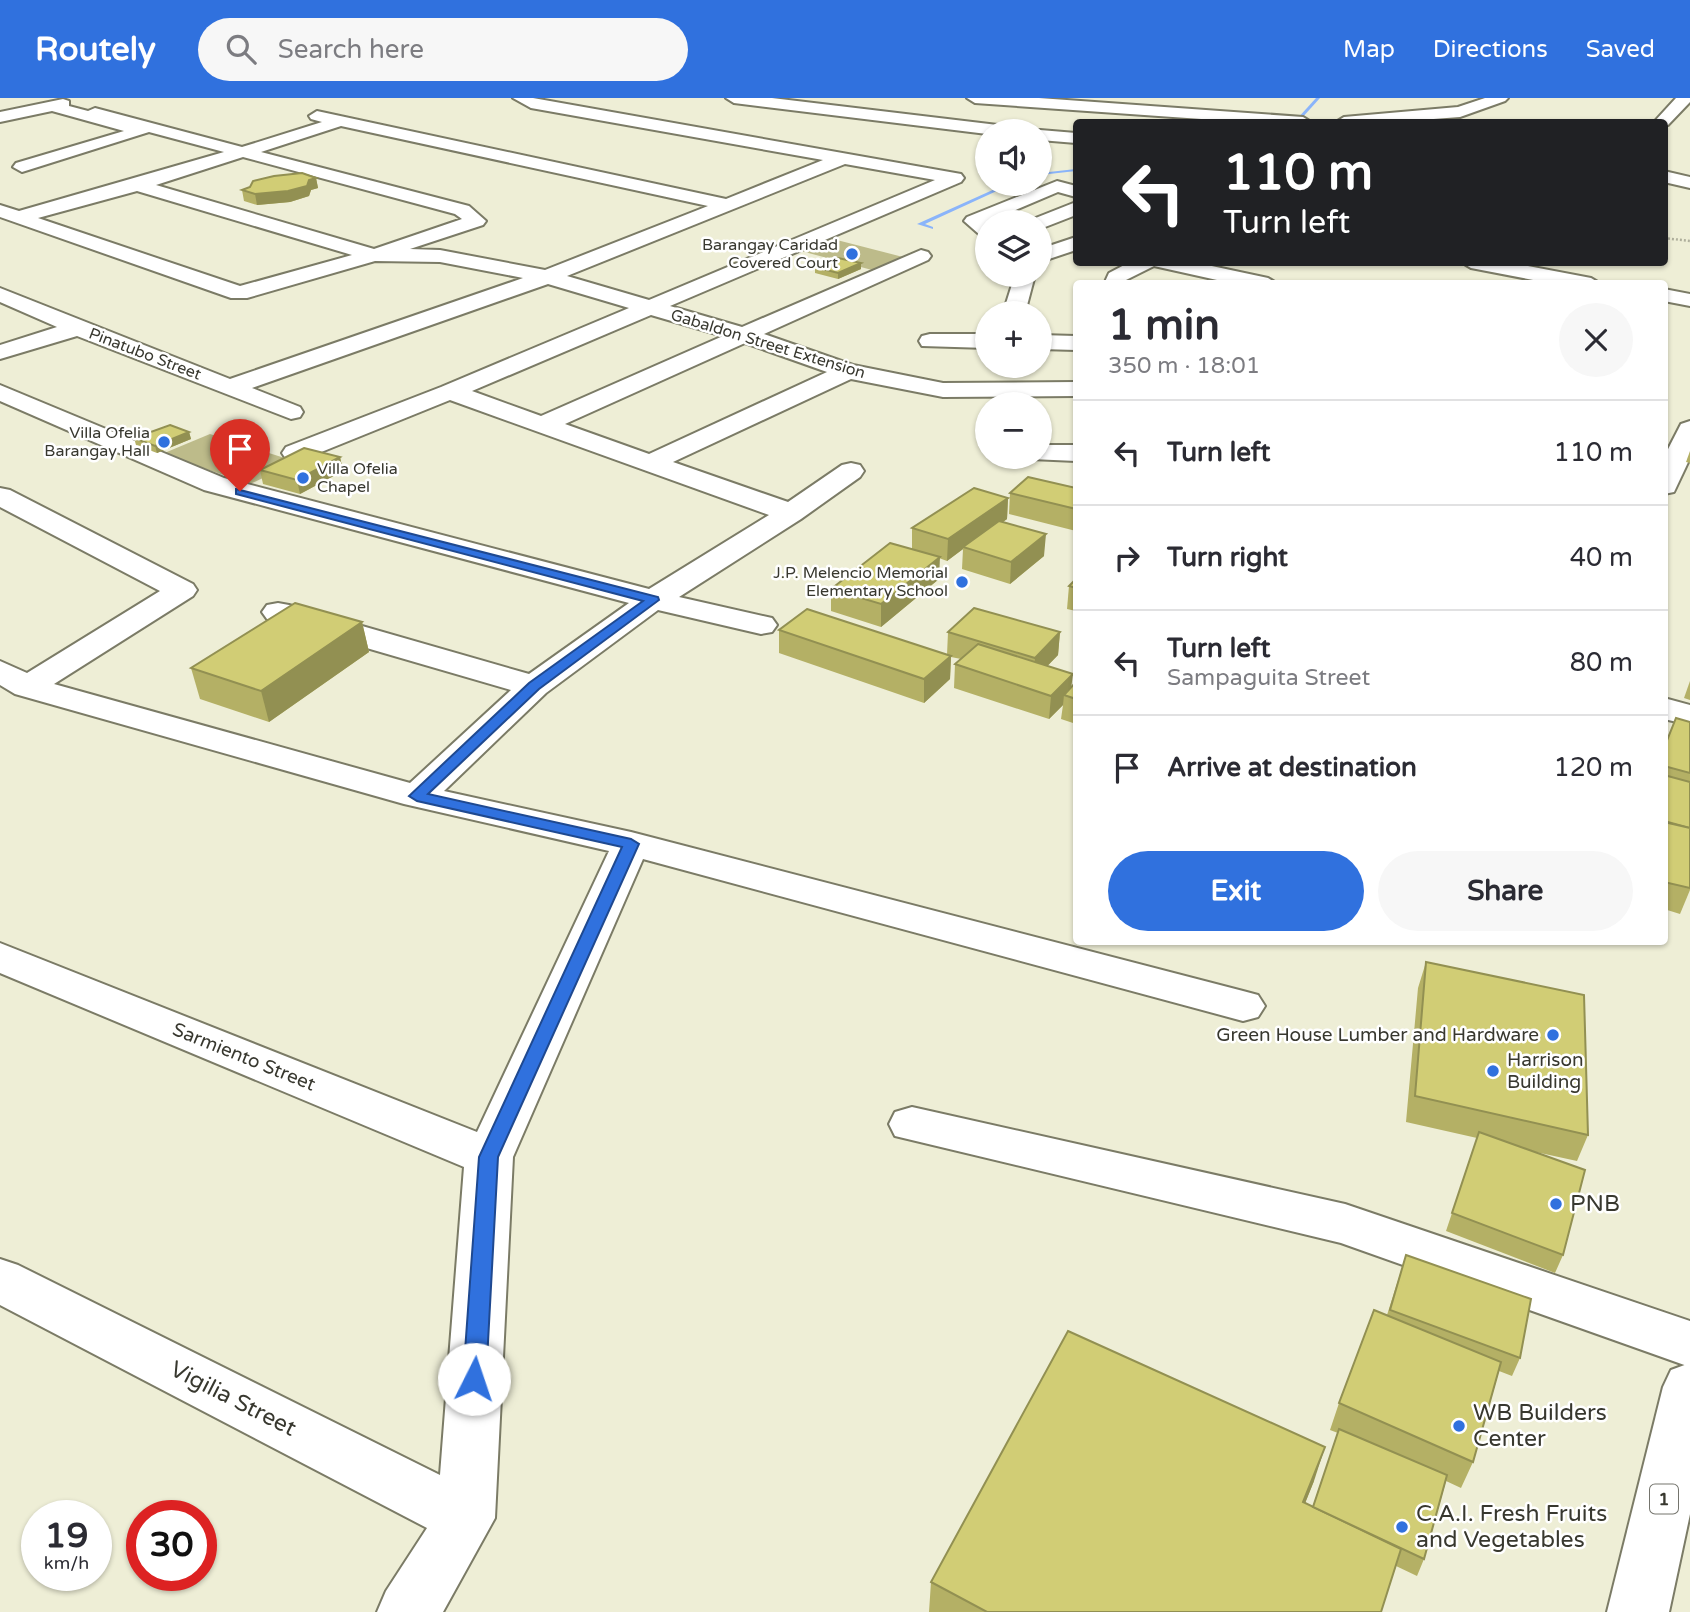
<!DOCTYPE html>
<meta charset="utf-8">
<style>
:root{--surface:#fff;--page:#f7f7f7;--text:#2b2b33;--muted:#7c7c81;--line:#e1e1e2;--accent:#3071de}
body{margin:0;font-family:"Varela Round",sans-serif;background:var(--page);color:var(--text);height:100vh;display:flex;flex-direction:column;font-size:26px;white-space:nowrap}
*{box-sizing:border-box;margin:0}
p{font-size:23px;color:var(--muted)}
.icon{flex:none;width:38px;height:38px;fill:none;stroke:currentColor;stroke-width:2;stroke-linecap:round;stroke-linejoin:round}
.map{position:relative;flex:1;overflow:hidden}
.details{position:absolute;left:1073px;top:182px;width:595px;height:665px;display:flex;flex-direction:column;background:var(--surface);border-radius:7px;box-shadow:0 2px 5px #0004}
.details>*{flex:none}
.top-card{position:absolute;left:1073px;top:21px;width:595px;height:147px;border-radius:7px;box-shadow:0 2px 5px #0004;background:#202124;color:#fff;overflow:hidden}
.fabs{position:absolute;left:975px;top:21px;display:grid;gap:14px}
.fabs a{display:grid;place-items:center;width:77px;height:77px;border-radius:50%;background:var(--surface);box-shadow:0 2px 5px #0004;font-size:35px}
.speed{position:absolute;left:21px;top:1402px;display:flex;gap:14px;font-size:35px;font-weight:700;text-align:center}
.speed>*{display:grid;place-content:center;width:91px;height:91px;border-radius:50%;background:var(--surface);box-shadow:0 2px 5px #0004;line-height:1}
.speed small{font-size:18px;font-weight:400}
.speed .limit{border:10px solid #d22;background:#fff;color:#111}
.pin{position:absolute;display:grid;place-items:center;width:60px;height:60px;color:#fff;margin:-72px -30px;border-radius:50% 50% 50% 0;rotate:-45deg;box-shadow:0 0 7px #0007}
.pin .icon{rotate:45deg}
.me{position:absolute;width:77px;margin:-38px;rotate:4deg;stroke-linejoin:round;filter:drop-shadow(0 0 5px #0008)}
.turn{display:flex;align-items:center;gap:24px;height:147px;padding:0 35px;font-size:32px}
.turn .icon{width:91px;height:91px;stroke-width:2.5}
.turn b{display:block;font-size:49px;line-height:60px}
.round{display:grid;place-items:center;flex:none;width:74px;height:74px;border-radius:37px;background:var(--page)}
.overview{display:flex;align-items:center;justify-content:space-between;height:119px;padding:0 35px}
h1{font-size:42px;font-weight:700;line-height:52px}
.button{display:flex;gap:14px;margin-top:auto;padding:14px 35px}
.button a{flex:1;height:80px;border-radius:42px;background:var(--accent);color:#fff;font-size:28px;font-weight:700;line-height:80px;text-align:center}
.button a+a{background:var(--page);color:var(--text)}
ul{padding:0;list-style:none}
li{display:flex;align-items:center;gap:21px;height:105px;padding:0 35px;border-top:2px solid var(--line)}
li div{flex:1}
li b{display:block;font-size:26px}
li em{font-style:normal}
header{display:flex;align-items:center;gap:42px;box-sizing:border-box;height:98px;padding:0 35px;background:var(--accent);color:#fff}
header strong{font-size:33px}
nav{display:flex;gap:38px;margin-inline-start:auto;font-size:24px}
.search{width:490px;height:63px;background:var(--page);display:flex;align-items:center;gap:18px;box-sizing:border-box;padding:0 24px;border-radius:38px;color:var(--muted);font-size:26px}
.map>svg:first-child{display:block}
</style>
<header>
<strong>Routely</strong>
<div class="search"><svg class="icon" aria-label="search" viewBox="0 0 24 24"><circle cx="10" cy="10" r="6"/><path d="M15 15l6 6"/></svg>Search here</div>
<nav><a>Map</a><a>Directions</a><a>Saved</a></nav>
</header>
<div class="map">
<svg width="1690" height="1514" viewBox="0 0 1690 1514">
<rect width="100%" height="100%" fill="#eeeed6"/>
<g fill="#bdbb8a">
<path d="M833 141 903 159 872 172 801 153Z"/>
<path d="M210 336 297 364 250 386 162 356Z"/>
</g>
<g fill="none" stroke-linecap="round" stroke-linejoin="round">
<g fill="#8ab4fa" fill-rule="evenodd">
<path d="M1316 0H1320L1301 21H1297Z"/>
<path d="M1076 71V73L1040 77V75Z"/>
<path d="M1006 86H1012L925 126 933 129V131L917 126Z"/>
</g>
<defs>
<g id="minor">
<path d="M513 0H533L961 76 964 80 961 84 670 208 742 229 921 152 928 154 931 158 928 162 764 236 853 267 943 285 1076 284V298L943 299 851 281 673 364 788 404 842 367 851 365 860 367 864 373 860 379 801 421 679 499 772 520 777 527 772 534 761 536 658 512 546 595 444 693 631 734 1243 893 1258 897 1265 908 1258 919 1243 923 643 761 513 1059 495 1420 443 1514H377L386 1493 427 1430 0 1207V1161L18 1167 440 1377 464 1069 0 875V845L477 1034 609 753 404 706 15 596 0 587V563L27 575 160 493 0 409V390L10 392 193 486 197 492 193 498 54 586 410 685 511 592 267 521 262 514 267 507 278 505 289 507 529 576 629 505 204 392 0 303V287L224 380 649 491 769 417 450 302 304 361 295 363 286 361 282 355 286 349 441 289 629 210 548 186 252 290 300 309 303 314 300 319 291 321 77 238 0 261V247L57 229 0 204V190L230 281 523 180 440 164 375 163 247 200H231L0 119V107L19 113 224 54 149 34 22 74 13 69 16 65 124 33 52 13 0 24V14L63 1 69 3V8L88 13 95 10 242 49 322 24 311 21 309 18 317 13 726 101 823 62 531 10ZM341 28 708 108 545 172 440 152 410 151 483 127 486 123 469 108 261 54ZM243 59 455 116 462 121 374 151 156 87ZM845 66 935 82 649 202 567 178ZM137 93 352 157 240 188 38 120ZM651 217 723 238 541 318 472 293ZM745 245 827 274 649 356 565 326Z"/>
<path d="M726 0H772L1006 28 1014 33H987V36L734 5Z"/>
<path d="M967 0H1039L1303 19 1311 24H1244L975 5Z"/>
<path d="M1485 0H1508L1505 3 1460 19 1394 24H1336L1344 19 1458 9Z"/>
<path d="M1676 0H1690V4L1668 27 1664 28V24H1654Z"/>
<path d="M1040 32 1076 35V45L1040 42V33H1035Z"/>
<path d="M1664 73 1690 79V90L1664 84Z"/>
<path d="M1057 83 1076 88V99L1058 94 987 124V139L980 137 964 123 967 119Z"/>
<path d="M1076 104V117L1040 131V124H1031L1033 121Z"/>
<path d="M1076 139V152L1040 164V151Z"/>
<path d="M1130 164H1193L1268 180 1278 186H1235L1154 168 1126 182 1125 186H1104L1109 175Z"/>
<path d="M1461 164H1507L1591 180 1601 186H1554L1471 170Z"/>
<path d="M1015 177H1035L1025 215H1003Z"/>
<path d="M1664 191 1690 196V208L1664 203Z"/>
<path d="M930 236H987V250L922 248 919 243 922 238Z"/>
<path d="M1040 237 1076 238V252L1040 251Z"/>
<path d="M1690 323V360L1674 394 1664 396V359L1681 326Z"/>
<path d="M1040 347H1076V363L1031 361 1029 359H1040Z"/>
<path d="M1664 600 1690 607V627L1664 621Z"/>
<path d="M912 1009 1345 1106 1690 1223V1269L1341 1145 895 1038 889 1026 895 1014Z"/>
</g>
<path id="major" d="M1690 1265V1416L1669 1514H1607L1663 1289 1671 1272Z"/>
</defs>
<use href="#minor" stroke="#7b7b66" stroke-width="4"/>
<use href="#major" stroke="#7b7b66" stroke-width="4"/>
<path stroke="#afaf9c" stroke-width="2.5" stroke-dasharray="2 2" stroke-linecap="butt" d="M1664 140 1690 143"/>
<use href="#minor" fill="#fff" fill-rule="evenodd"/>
<use href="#major" fill="#fff" fill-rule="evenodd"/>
</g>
<g fill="#b4b065">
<path d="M316 80 318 90 311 92 309 98 290 104 257 107 244 103 242 92 250 89Z"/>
<path d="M861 165V171L838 181 815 175V169Z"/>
<path d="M189 334 191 341 157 355 136 347 134 340Z"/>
<path d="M1690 353V365L1686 364Z"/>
<path d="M340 359 343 373 300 396 263 386 260 372Z"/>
<path d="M1076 390V433L1009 416 1010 395Z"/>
<path d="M1008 400 1007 421 1003 424 1044 458 1010 486 962 471 963 451 947 463 939 460V481L881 529 831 513V491L912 451V430Z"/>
<path d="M1076 481V513L1067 511 1069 488Z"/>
<path d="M362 524 369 554 269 624 200 601 191 570Z"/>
<path d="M779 532 947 557 948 534H1060L1058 557 1047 568 1071 589 1076 584V626L1061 621 1063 607 1049 621 954 590 955 566 961 561 951 559 950 581 924 605 779 555Z"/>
<path d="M1690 583V602L1684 600Z"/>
<path d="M1690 624V792L1680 816 1664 811V650Z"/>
<path d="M1426 864 1588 1037 1577 1063 1531 1053 1563 1157 1555 1175 1446 1133 1477 1040 1406 1024 1418 890Z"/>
<path d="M1406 1157 1520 1260 1512 1278 1499 1273 1473 1364 1461 1390 1446 1383 1424 1461 1417 1478 1396 1468 1381 1514H929L931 1484 1314 1383 1305 1405 1313 1409 1338 1335 1330 1332 1339 1305 1387 1217Z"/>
</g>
<g fill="#929052">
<path d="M316 80 318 90 311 92 309 98 290 104 257 107 255 96Z"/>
<path d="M861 165V171L838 181V175Z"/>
<path d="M189 334 191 341 157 355 155 348Z"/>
<path d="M340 359 343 373 300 396 297 382Z"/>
<path d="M1008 400 1007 421 966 450 963 449V451L947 463 948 441Z"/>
<path d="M1046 436 1044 458 1010 486 1011 464Z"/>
<path d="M940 459 939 481 881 529V506Z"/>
<path d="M362 524 369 554 269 624 261 593Z"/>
<path d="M1060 534 1058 557 1033 583 1035 560Z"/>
<path d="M951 558 950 581 924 605V581Z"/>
<path d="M1073 576 1070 599 1064 597 1063 607 1049 621 1051 598Z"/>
<path d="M1325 1349 1314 1383 1292 1438 1303 1404Z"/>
</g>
<g fill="#d1cd75" stroke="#929052" stroke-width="2">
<path d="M302 75 316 80 309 82 307 88 288 93 255 96 242 92 250 89 253 83 274 78Z"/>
<path d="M838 160 861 165 838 175 815 169Z"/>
<path d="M170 327 189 334 155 348 134 340Z"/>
<path d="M304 350 340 359 297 382 260 372Z"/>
<path d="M1028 379 1076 390V411L1010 395Z"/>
<path d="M974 390 1008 400 948 441 912 430Z"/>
<path d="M999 423 1046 436 1011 464 963 449Z"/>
<path d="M890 445 940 459 881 506 831 491Z"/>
<path d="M1076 481V490L1069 488Z"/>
<path d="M295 505 362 524 261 593 191 570Z"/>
<path d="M974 510 1060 534 1035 560 948 534Z"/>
<path d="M807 511 951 558 924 581 779 532Z"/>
<path d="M978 546 1073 576 1051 598 955 566Z"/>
<path d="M1076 584V601L1064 597Z"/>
<path d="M1676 620 1690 624V675L1664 668V650Z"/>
<path d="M1664 677 1690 684V730L1664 723Z"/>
<path d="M1664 724 1690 730V790L1664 784Z"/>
<path d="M1426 864 1584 897 1588 1037 1415 998Z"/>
<path d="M1479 1034 1585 1072 1563 1157 1452 1115Z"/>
<path d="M1406 1157 1531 1201 1520 1260 1390 1212Z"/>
<path d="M1374 1212 1501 1264 1473 1364 1339 1305Z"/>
<path d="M1068 1233 1325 1349 1303 1404 1401 1451 1381 1514H987L931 1484Z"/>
<path d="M1339 1331 1447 1377 1424 1461 1313 1409Z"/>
</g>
<path fill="#3071de" stroke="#1f4990" stroke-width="2" d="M236 391 658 499 659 502 539 591 428 696 631 741 639 746 498 1059 486 1281 482 1288 474 1291 466 1288 463 1281 479 1059 622 749 417 703 409 698 529 585 643 503 236 396Z"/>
<g fill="#3071de" stroke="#fff" stroke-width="2.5">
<circle cx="852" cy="156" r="7"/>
<circle cx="164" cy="344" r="7"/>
<circle cx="303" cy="380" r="7"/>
<circle cx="962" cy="484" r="7"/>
<circle cx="1553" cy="937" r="7"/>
<circle cx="1493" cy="973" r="7"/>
<circle cx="1556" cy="1106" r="7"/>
<circle cx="1459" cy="1328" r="7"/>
<circle cx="1402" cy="1429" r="7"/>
</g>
<g text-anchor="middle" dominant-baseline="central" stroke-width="5" stroke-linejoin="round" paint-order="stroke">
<g font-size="16" fill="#38382f" stroke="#fff" text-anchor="end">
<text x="838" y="147">Barangay Caridad<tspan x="838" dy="18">Covered Court</tspan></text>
<text x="150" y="335">Villa Ofelia<tspan x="150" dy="18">Barangay Hall</tspan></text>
<text x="317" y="371" text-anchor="start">Villa Ofelia<tspan x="317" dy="18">Chapel</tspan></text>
<text x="948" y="475">J.P. Melencio Memorial<tspan x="948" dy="18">Elementary School</tspan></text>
</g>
<g font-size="16" fill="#38382f" stroke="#fff">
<text transform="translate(768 246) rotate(17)">Gabaldon Street Extension</text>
<text transform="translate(145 256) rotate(21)">Pinatubo Street</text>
</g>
<rect fill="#fff" stroke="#74746d" stroke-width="2" x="1650" y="1386.5" width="28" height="29" rx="5"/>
<g font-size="18" font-weight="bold" fill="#38382f">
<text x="1664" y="1401">1</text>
</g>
<g font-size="19" fill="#38382f" stroke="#fff" text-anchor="end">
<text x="1539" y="937">Green House Lumber and Hardware</text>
<text x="1507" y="962" text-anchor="start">Harrison<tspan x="1507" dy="22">Building</tspan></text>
</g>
<g font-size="19" fill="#38382f" stroke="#fff">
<text transform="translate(244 959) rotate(22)">Sarmiento Street</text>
</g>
<g font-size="23" fill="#38382f" stroke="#fff" text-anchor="start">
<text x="1570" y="1106">PNB</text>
<text x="1473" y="1315">WB Builders<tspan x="1473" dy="26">Center</tspan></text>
<text x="1416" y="1416">C.A.I. Fresh Fruits<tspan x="1416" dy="26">and Vegetables</tspan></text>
</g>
<g font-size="23" fill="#38382f" stroke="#fff">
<text transform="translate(233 1301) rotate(27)">Vigilia Street</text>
</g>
</g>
</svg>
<div class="fabs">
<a><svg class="icon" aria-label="sound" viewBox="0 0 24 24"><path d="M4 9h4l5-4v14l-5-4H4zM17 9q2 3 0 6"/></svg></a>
<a><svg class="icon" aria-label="layers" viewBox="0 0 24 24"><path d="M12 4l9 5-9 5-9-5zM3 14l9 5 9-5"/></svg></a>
<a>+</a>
<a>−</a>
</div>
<div class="speed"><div>19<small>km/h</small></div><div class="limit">30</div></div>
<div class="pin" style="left:240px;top:393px;background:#d93025"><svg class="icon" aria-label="arrive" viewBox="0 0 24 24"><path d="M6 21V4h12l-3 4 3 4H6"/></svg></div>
<svg class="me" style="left:474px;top:1281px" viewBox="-20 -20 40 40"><circle r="19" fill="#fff"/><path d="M0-13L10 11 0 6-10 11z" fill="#3071de"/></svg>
<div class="top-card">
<div class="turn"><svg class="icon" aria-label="left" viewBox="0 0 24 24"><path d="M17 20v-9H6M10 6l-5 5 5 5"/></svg><div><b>110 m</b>Turn left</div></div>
</div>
<section class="details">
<div class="overview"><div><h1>1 min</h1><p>350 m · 18:01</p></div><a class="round"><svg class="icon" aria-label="close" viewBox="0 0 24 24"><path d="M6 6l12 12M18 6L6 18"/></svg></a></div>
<ul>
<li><svg class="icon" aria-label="left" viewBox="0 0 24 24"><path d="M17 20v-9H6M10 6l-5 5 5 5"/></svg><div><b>Turn left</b></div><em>110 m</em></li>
<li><svg class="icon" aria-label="right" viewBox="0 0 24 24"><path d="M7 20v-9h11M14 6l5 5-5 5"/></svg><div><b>Turn right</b></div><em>40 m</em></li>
<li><svg class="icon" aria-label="left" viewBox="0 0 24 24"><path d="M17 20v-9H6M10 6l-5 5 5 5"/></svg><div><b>Turn left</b><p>Sampaguita Street</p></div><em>80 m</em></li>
<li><svg class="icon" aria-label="arrive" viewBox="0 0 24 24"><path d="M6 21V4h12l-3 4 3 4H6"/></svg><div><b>Arrive at destination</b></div><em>120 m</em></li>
</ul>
<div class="button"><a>Exit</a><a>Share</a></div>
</section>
</div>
